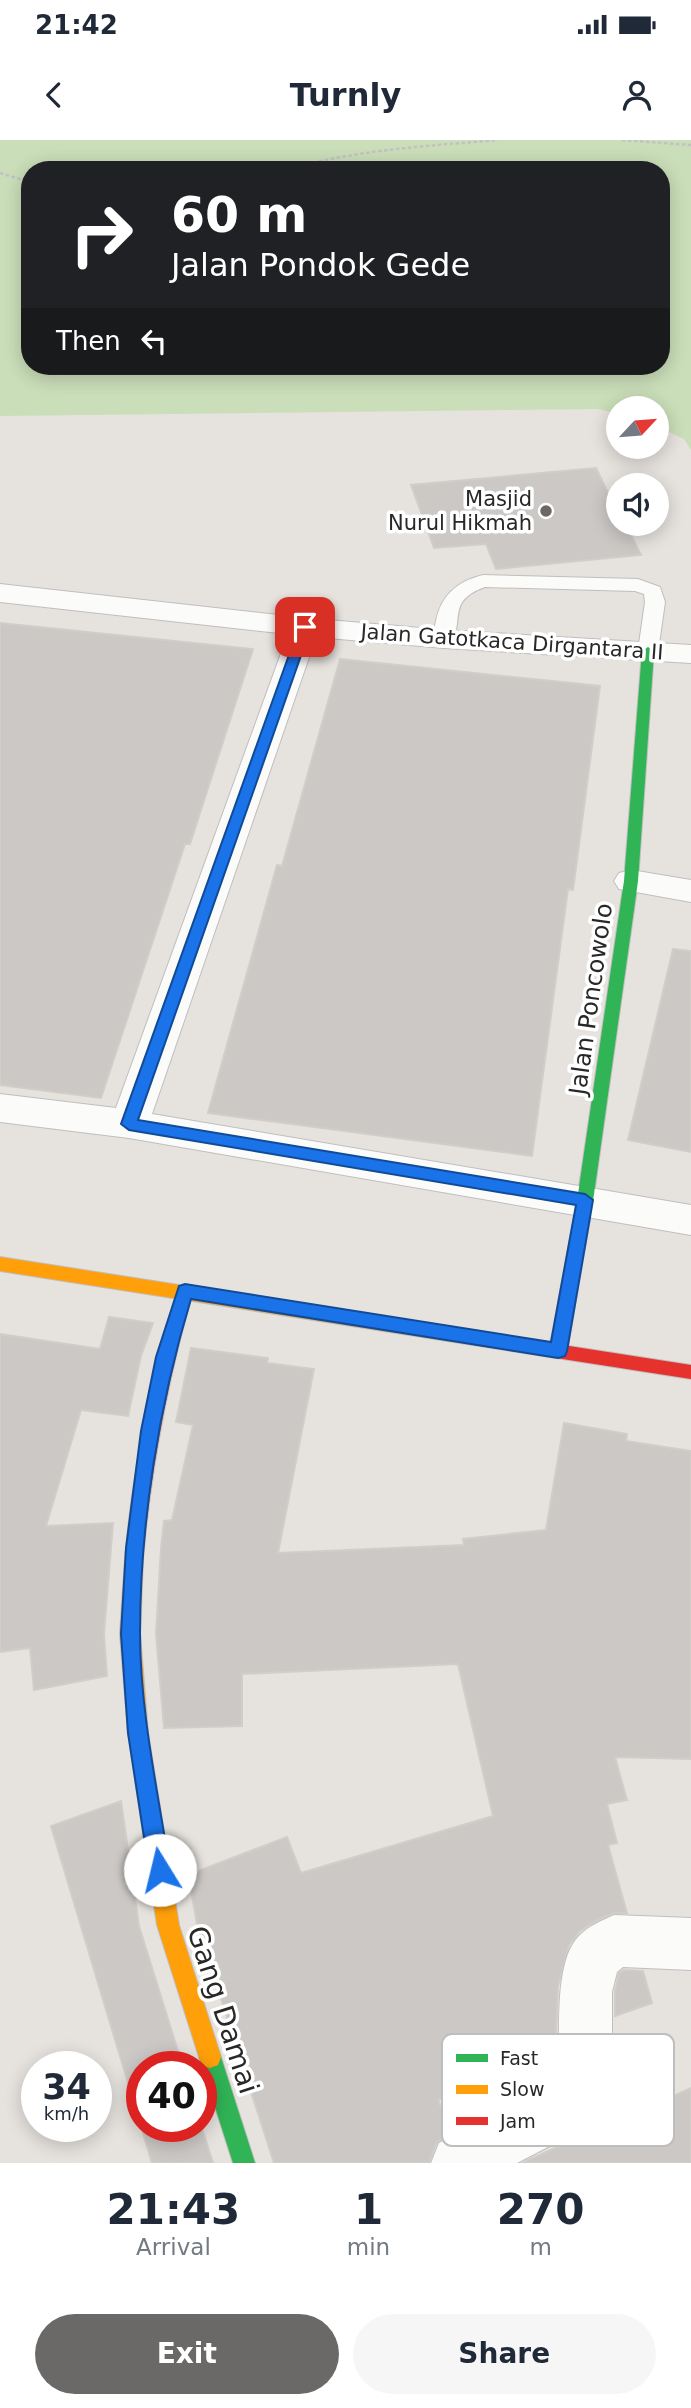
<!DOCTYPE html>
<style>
:root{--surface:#fff;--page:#f6f6f7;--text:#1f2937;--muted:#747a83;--accent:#6a6968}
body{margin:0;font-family:"DejaVu Sans",sans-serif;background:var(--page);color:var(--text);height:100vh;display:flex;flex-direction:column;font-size:26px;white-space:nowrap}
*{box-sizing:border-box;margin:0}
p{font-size:23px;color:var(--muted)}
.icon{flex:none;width:38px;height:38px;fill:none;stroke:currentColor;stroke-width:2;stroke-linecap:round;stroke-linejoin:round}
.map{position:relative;height:2023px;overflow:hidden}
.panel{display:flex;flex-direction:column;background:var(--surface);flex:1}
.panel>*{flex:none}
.guide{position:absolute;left:21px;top:21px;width:649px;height:214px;border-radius:28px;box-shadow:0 4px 18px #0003;background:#202124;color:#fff;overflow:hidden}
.needle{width:46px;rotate:64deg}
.tools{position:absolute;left:606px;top:256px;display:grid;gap:14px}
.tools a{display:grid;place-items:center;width:63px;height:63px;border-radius:50%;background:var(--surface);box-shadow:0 4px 18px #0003;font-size:35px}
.speed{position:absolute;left:21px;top:1911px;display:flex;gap:14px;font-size:35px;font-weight:700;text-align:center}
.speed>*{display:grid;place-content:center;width:91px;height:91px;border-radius:50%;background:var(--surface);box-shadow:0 4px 18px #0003;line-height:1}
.speed small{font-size:18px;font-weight:400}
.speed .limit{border:10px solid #d22;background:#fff;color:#111}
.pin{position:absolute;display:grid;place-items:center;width:60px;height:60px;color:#fff;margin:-30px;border-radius:14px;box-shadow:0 4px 10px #0006}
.me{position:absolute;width:77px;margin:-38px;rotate:351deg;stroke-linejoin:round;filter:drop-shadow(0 0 5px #0008)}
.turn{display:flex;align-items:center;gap:24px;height:147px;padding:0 35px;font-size:32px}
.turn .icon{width:91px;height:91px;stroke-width:2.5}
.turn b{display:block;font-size:49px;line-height:60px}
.then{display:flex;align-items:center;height:66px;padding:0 35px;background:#0003;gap:14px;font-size:26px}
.eta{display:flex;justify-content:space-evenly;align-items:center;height:119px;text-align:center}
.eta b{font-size:42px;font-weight:600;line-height:49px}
.action{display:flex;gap:14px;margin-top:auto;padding:14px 35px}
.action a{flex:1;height:80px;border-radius:42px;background:var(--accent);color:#fff;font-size:28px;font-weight:600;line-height:80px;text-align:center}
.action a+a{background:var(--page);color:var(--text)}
.status{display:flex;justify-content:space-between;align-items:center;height:49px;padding:0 35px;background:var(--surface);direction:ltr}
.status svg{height:19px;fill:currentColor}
header{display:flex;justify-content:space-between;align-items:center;height:91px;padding:0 35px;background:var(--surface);font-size:32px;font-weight:600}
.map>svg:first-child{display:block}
</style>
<div class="status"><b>21:42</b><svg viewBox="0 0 49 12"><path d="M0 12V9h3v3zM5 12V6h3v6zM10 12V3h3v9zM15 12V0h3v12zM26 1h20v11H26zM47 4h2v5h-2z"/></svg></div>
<header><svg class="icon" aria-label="back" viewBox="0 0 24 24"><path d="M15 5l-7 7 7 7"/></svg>Turnly<svg class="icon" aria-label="person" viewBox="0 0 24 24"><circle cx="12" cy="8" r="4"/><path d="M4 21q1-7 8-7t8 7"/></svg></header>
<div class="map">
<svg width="691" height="2023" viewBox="0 0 691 2023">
<rect width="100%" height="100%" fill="#e6e2de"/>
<path fill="#cadeb9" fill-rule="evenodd" d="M0 0H691V310L684 299 656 286V268H618V274L598 269 0 276ZM30 30H662V226H30Z"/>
<g fill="#cbc8c5" stroke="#d1ceca" stroke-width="2">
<path d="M596 328 611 359H614L618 367V383H625L641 415 496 429 486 404 434 408 411 345Z"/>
<path d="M0 483 253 509 190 704H185L101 958 0 945Z"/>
<path d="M340 519 600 546 573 750 568 749 532 1016 208 973 277 725 282 726Z"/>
<path d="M673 809 691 811V1012L628 1000Z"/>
<path d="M109 1177 153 1183 141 1216 128 1276 81 1270 46 1386 113 1383 104 1494 107 1536 34 1550 30 1508 0 1512V1194L100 1209Z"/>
<path d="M191 1208 268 1218 267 1223 314 1229 278 1413 464 1405 463 1399 546 1390 564 1283 627 1294 626 1301 691 1311V1619L615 1617 627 1660 607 1664 617 1703 608 1705 627 1773H613L594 1782 580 1791 569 1805 558 1846 556 1896 534 1903 539 1919 454 1946 457 1952 438 1960 452 1994 437 2002 429 2023H274L197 1784 188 1735 287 1697 301 1733 493 1676 458 1524 242 1534V1586L164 1588 156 1494 161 1408 164 1381 172 1380 193 1285 176 1282Z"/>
<path d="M121 1661 139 1786 183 1927H142V1986L201 1985 213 2023H152L51 1686Z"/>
<path d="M624 1830 643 1831 652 1863 615 1876V1852L619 1833Z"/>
<path d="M691 1948V2023H523L528 2020Z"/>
</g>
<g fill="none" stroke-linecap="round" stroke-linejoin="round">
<defs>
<path id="lane" d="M483 435 638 439 660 447 665 462 658 511 655 515H641L638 511 645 462 644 454 635 451 485 447C446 461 465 480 451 503H437C433 496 434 489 436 481 441 455 458 441 483 435Z"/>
<g id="street">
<path d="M0 444 305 478 444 490 691 505V523L444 508 316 497 152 974 691 1065V1095L129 998 0 982V954L116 968 288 494 0 462Z"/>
<path d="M631 730 691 740V762L619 749 614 741 619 733Z"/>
<path d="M614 1775 691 1778V1830L623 1827 617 1832 612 1852V1917L606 1953 598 1972 575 1993 517 2023H431L439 2003C462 1992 546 1957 555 1938 559 1927 558 1912 559 1900 559 1873 558 1818 578 1797 588 1786 601 1781 614 1775Z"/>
</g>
<g id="fast">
<path d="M648 507 654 511 638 741 593 1061 567 1211 564 1216 558 1218 552 1216 549 1211 577 1061 624 741 642 511Z"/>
<path d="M210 1906 218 1909 221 1917 255 2023H233L199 1917 202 1909Z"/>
</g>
<g id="slow">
<path d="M0 1117 473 1191 479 1193 482 1198 479 1203 473 1205 0 1131Z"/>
<path d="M134 1411 141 1413 143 1419 140 1494 148 1593 179 1785 221 1917 218 1925 210 1928 202 1925 199 1917 157 1785 128 1593 120 1494 125 1419 127 1413Z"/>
</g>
<g id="jam">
<path d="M185 1144 191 1146 193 1151C168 1239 151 1328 143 1419L141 1425 134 1427 127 1425 125 1419C133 1327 151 1239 177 1151L179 1146Z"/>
<path d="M473 1191 691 1225V1239L473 1205 467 1203 464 1198 467 1193Z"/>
</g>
</defs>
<use href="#lane" stroke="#c0bebf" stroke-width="2"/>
<use href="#street" stroke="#c0bebf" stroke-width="2"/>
<use href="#fast" stroke="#c0bebf" stroke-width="2"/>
<use href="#slow" stroke="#c0bebf" stroke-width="2"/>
<use href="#jam" stroke="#c0bebf" stroke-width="2"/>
<g stroke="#c3c2c2" stroke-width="2.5" stroke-dasharray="3.5 2.5" stroke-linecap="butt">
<path d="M622 0 691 5"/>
<path d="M284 30C355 10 425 6 498 0"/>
<path d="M0 33 30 42"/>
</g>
<use href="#lane" fill="#fbfbfa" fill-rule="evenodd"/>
<use href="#street" fill="#fbfbfa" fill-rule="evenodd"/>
<use href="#fast" fill="#30b455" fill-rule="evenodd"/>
<use href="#slow" fill="#ff9f0a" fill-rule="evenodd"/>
<use href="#jam" fill="#e5322d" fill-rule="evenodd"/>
</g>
<path fill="#1a73e8" stroke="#114b97" stroke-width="2" d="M305 484 311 487 138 980 585 1054 593 1060 567 1211 565 1216 558 1218 191 1159C159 1264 140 1383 140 1493 140 1572 158 1652 170 1730L167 1737 160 1740 152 1737 149 1730 128 1593 121 1494 126 1408 141 1291 156 1217 179 1146 185 1144 551 1202 576 1065 129 990 121 984 299 487Z"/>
<circle fill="#6a6968" stroke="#fff" stroke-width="2.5" cx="546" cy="371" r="7"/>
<g text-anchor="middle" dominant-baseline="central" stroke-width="7" stroke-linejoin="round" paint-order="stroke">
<g font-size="21" fill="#282828" stroke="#fff" text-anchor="end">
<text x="532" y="359">Masjid<tspan x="532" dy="24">Nurul Hikmah</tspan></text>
</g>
<g font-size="21" fill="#282828" stroke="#fff">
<text transform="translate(512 502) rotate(4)">Jalan Gatotkaca Dirgantara II</text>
</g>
<g font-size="24" fill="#282828" stroke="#fff">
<text transform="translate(591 859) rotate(-82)">Jalan Poncowolo</text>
</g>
<g font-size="28" fill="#282828" stroke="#fff">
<text transform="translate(223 1870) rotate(72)">Gang Damai</text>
</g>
</g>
<rect x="442" y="1894" width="232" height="112" rx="10" fill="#fff" stroke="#bebebe" stroke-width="2"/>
<rect x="456" y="1914" width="32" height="8" fill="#30b455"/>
<rect x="456" y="1945" width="32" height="9" fill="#ff9f0a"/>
<rect x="456" y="1977" width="32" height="8" fill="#e5322d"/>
<g font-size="19" fill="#282828">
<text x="500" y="1925">Fast</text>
<text x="500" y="1956">Slow</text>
<text x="500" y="1988">Jam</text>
</g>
</svg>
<div class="tools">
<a><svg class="needle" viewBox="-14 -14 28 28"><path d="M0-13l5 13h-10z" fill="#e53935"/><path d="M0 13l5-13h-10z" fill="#747a83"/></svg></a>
<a><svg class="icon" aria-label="sound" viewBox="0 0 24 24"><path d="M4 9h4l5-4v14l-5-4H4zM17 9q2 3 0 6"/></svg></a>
</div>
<div class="speed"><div>34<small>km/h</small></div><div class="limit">40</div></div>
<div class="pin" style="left:305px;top:487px;background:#d93025"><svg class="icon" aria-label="arrive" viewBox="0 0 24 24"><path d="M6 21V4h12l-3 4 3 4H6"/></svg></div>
<svg class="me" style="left:160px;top:1730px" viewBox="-20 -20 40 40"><circle r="19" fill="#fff"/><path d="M0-13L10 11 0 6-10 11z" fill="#1a73e8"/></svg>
<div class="guide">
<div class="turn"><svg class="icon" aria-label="right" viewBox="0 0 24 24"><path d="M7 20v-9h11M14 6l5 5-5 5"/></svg><div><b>60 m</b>Jalan Pondok Gede</div></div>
<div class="then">Then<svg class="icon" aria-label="left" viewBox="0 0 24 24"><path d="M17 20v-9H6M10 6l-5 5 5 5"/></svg></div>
</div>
</div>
<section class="panel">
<div class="eta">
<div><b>21:43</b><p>Arrival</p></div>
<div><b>1</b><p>min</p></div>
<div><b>270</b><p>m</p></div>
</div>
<div class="action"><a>Exit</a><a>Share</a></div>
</section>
